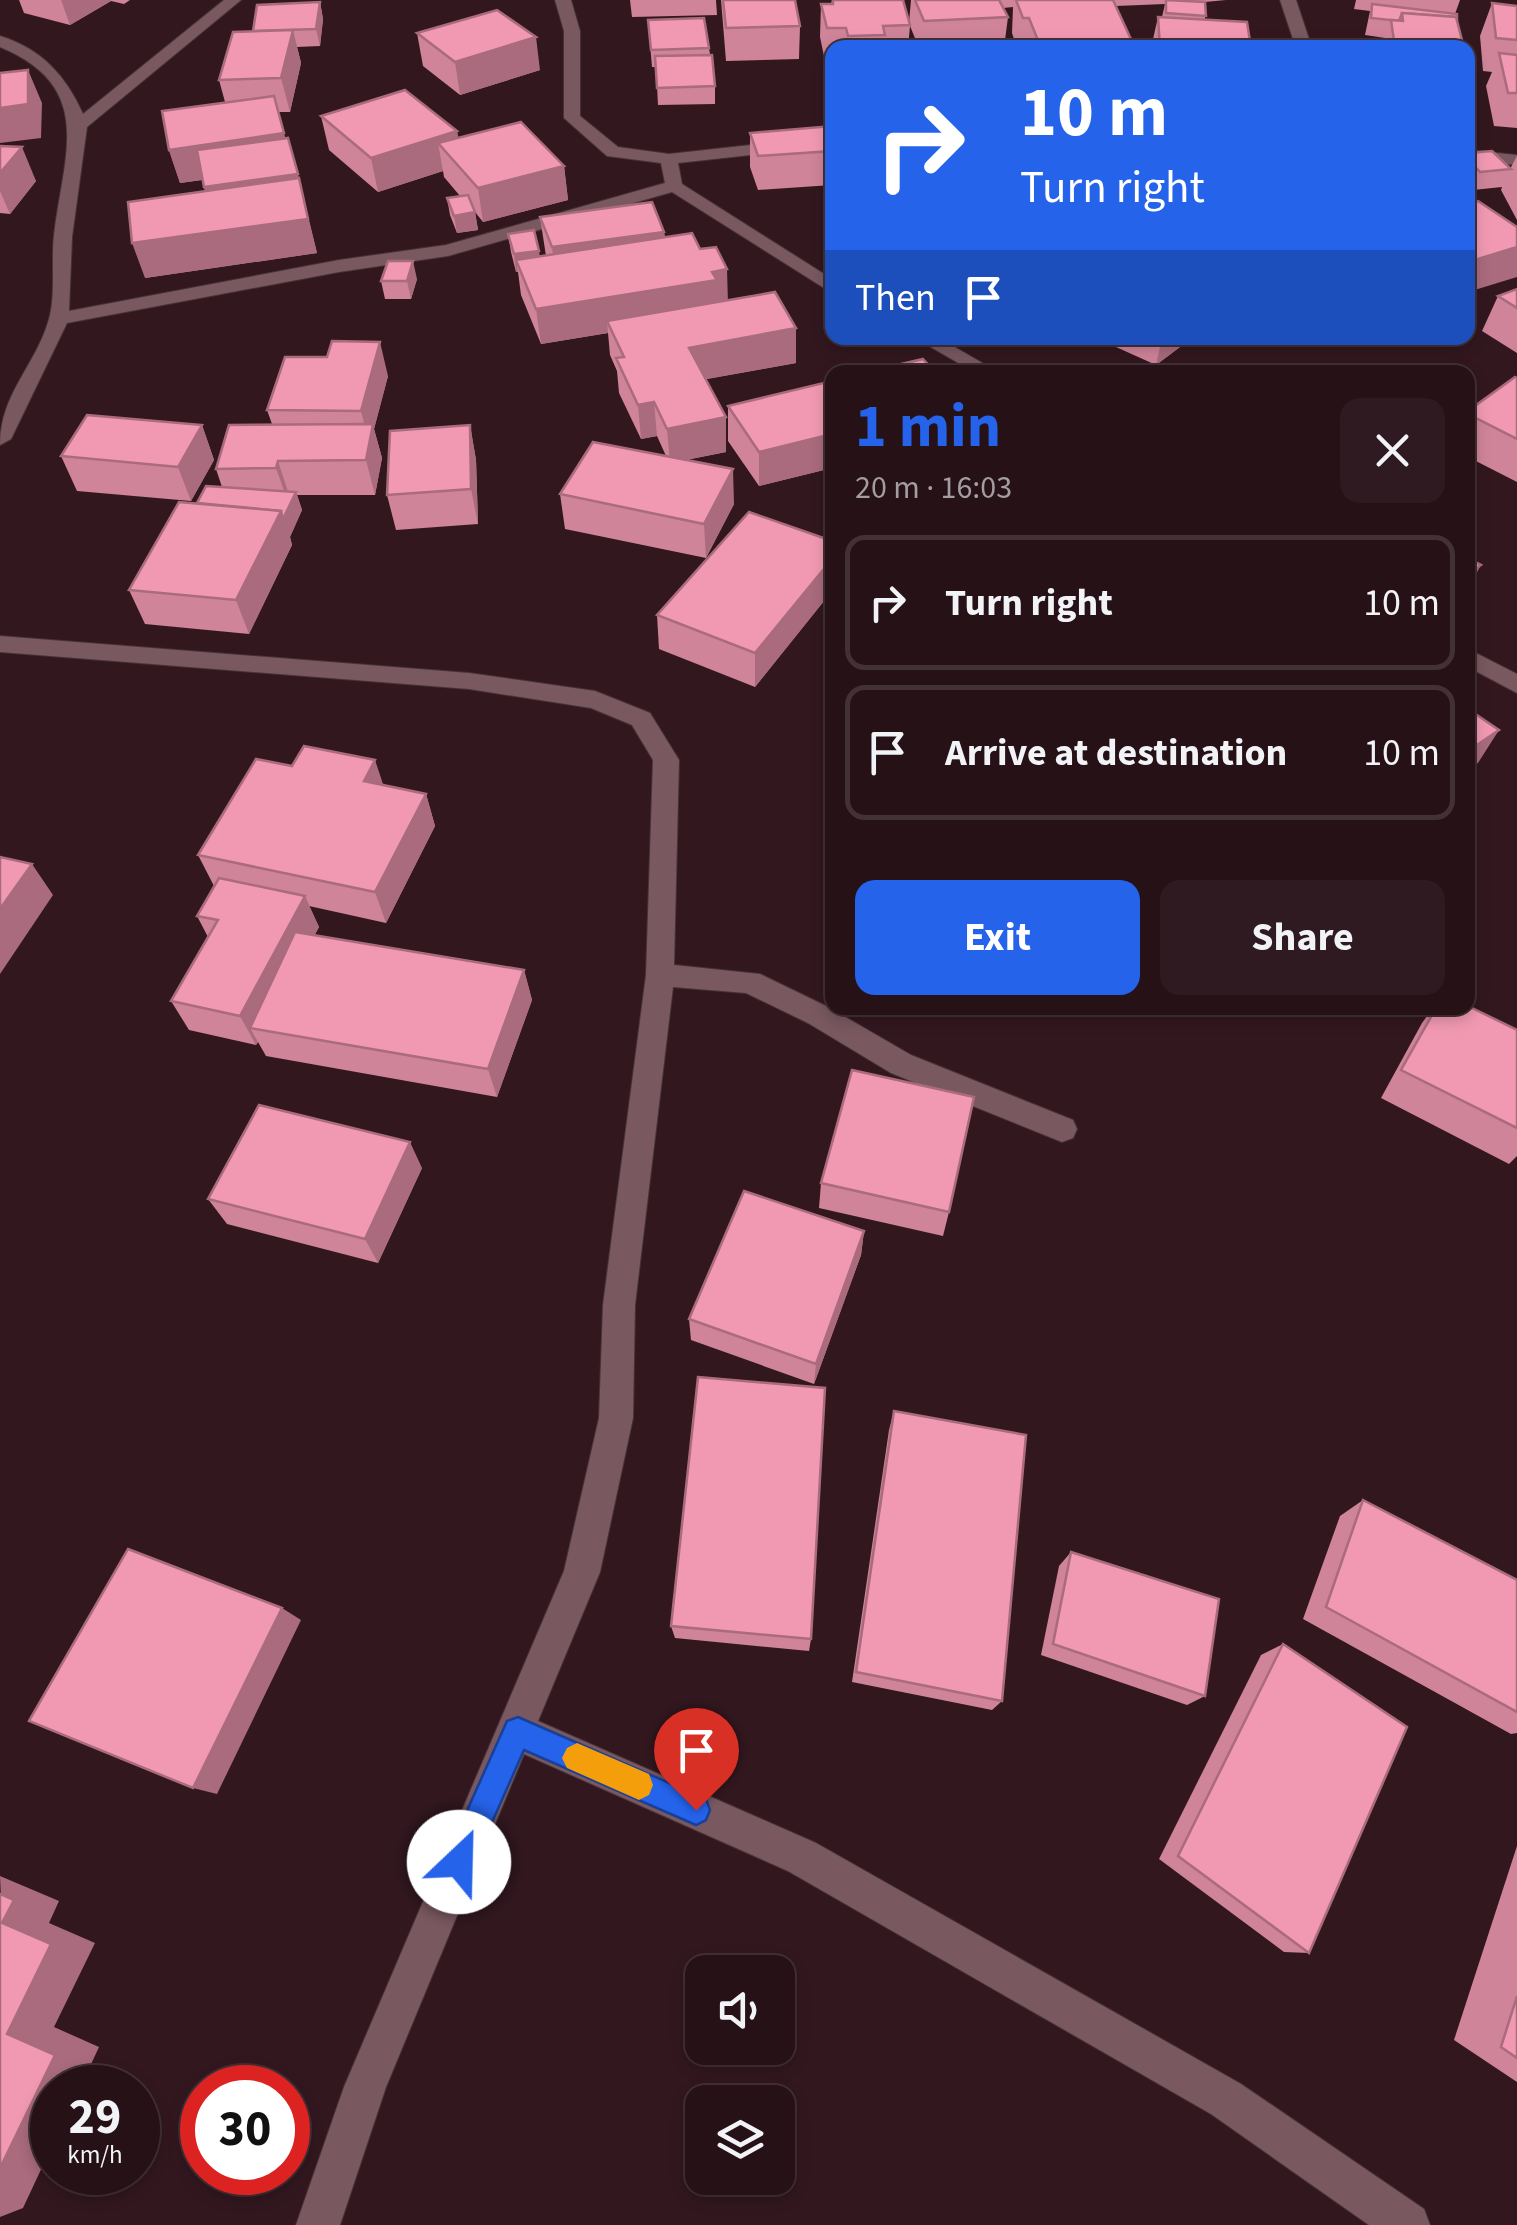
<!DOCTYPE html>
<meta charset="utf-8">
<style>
:root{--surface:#261117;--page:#2e1a20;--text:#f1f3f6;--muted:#a49da1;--line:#423136;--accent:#2563eb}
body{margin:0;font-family:"Source Sans 3",sans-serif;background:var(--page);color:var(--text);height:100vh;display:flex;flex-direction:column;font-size:38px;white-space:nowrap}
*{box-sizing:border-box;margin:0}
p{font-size:32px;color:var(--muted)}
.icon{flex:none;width:55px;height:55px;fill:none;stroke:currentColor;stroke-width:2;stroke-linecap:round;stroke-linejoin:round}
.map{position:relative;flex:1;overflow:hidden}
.panel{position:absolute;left:825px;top:365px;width:650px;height:650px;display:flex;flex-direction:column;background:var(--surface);border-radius:20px;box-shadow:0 5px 15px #0003,0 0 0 2px var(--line)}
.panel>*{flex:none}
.guide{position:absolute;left:825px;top:40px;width:650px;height:305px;border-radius:20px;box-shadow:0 5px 15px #0003,0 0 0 2px var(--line);background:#2563eb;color:#fff;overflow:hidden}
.controls{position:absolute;left:685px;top:1955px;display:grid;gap:20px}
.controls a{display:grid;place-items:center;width:110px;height:110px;border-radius:20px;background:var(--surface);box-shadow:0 5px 15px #0003,0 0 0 2px var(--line);font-size:50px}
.speed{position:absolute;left:30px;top:2065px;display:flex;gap:20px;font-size:50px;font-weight:700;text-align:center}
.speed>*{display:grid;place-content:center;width:130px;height:130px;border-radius:50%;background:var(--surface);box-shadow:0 5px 15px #0003,0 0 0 2px var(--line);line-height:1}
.speed small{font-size:25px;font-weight:400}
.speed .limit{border:15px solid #d22;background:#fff;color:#111}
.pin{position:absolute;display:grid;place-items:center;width:85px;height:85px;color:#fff;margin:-102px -42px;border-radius:50% 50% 50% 0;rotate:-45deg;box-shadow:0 0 10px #0007}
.pin .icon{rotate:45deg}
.me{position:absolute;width:110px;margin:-55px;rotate:24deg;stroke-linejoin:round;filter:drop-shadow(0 0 8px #0008)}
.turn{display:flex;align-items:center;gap:35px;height:210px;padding:0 30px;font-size:45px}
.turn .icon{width:130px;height:130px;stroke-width:2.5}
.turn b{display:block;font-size:70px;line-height:85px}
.then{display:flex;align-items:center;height:95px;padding:0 30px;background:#0003;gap:20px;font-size:38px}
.round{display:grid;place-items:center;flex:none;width:105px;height:105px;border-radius:20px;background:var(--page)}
.overview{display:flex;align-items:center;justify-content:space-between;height:170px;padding:0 30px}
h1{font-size:60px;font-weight:700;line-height:75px;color:var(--accent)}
.button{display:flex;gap:20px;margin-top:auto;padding:20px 30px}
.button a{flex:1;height:115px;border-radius:20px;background:var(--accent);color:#fff;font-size:40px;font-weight:700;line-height:115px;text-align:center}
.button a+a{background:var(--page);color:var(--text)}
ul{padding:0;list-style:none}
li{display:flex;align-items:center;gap:30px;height:135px;margin:0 20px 15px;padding:0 10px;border:5px solid var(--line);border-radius:20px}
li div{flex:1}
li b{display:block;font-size:38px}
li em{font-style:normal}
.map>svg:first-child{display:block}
</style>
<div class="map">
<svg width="1517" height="2225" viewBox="0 0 1517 2225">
<rect width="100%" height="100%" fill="#32171f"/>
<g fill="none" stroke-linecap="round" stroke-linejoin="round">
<defs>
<g id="minor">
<path d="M224 0H241L87 127 72 237 69 311 339 260 446 245 665 183 661 163 607 156 564 118V31L555 0H571L580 31V116L618 147 669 154 832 136V146L678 163 682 184 832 279V293L672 192 448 256 339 272 67 323 11 439 0 445C0 393 36 366 49 319 56 294 51 262 54 235 63 156 97 87 0 47V36C42 49 66 76 83 114Z"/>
<path d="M1280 0H1296L1312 48H1296Z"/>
<path d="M1468 150 1517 155V165L1468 160Z"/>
<path d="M915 338H939L998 372H974Z"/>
<path d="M0 636 469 673 595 691 650 713 679 760 674 965 760 974 828 1007 911 1055 1073 1120 1077 1129 1073 1138 1062 1142 891 1073 808 1023 746 993 673 987 635 1305 633 1418 600 1572 538 1721 816 1843 1241 2084 1424 2209 1430 2225H1369L1211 2114 788 1871 524 1754 386 2087 340 2225H296L344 2087 564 1571 599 1418 603 1305 646 975 653 760 632 725 591 708 469 689 0 652Z"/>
<path d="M1468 649 1517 674V693L1468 667Z"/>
</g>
</defs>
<use href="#minor" stroke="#463338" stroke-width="2"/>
<use href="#minor" fill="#795860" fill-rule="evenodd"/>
</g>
<g fill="#cf8499">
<path d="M19 0H130L124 4 111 1 70 25 24 13Z"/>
<path d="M630 0H716L717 15 632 17Z"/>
<path d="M721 0H795L800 26 799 59 726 61Z"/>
<path d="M832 0H903L909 23 911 0H1226L1205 2V19L1251 48H1151L1158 17H1162L1165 4 1116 6 1135 48H1017L1012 33 1013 7 1003 8 1008 17 1004 48H919L910 26 908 48H832V61H825L820 37 821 4H831Z"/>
<path d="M1356 0H1460L1455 14 1464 48H1382L1385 38 1365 35 1370 11 1354 9Z"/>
<path d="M320 2 323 19 320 46 297 47 301 63 290 112H278L285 138H288L317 253 145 278 205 191 202 180 180 183 169 150 225 102 219 80 253 31Z"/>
<path d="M1492 3 1517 6V128L1494 126 1486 86 1492 72 1483 71 1480 36Z"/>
<path d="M648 20 709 48 715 86V104L658 105 656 67H652Z"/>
<path d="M417 33 540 70 460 95 423 66Z"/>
<path d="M321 116 457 131 458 138 564 166 568 200 483 222 475 212 478 230 457 233 450 215 447 198 460 196 444 177 443 171 378 192 329 150Z"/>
<path d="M832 126V185L758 190 750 167V133Z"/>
<path d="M0 146 36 181 10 214 0 213Z"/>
<path d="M1468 153 1510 169 1517 156V220L1501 190 1502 187 1473 190 1468 185Z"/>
<path d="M540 217 664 232 665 237 728 300 796 363 706 379 726 417V452L686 460 734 504 706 558 565 529 560 494 666 456 657 436 641 439 619 393 617 371 610 355 608 333 541 344 521 295 518 272H516L511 252 508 234 540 257 546 256Z"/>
<path d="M417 279 411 299H385L381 281Z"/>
<path d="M1517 289V353L1482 331 1498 296Z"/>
<path d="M1096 338H1192L1156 365Z"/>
<path d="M1385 338H1408L1394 343Z"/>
<path d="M388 376 374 429 382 458 375 495H297L302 510 290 537 292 545 249 634 145 624 129 590 197 503 222 487 216 469 272 424 267 410Z"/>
<path d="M1517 378V482L1468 457V411Z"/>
<path d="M832 381V468L759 486 728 441V406Z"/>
<path d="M202 425 214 460 191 501 77 491 61 456Z"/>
<path d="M470 425 476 460 478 524 396 530 387 495Z"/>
<path d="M832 541V591L755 687 659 649 657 615Z"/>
<path d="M383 785 426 794 435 826 386 923 309 906 319 927 314 936 524 970 532 1000 497 1097 266 1056 258 1042 256 1045 189 1030 171 1001 208 937 197 916 214 886 198 855Z"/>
<path d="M912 1008H933L923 1016Z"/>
<path d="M1433 1008H1468L1517 1030V1156L1509 1164 1381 1098 1422 1023Z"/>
<path d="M422 1168 378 1263 227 1224 208 1199Z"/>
<path d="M821 1183 949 1212 943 1236 819 1208Z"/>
<path d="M864 1231 861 1255 814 1384 691 1340 689 1319Z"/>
<path d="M894 1411 1002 1701 992 1710 852 1682 889 1430Z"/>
<path d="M1363 1500 1517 1580V1733L1511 1734 1303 1619 1340 1516Z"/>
<path d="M1071 1552 1205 1696 1187 1705 1041 1655 1059 1566Z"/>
<path d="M671 1626 811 1639 809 1651 675 1638Z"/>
<path d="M1283 1644 1309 1953 1284 1952 1159 1859 1261 1655Z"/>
<path d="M1517 1846V2082L1454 2040Z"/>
</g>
<g fill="#a96b7d">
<path d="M61 0H111V1L70 25Z"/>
<path d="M320 2 323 19 320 46 316 29Z"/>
<path d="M293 30 301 63 290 112 281 78Z"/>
<path d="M536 37 540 70 460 95 455 62Z"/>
<path d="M28 70 42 103 41 138 0 143V108Z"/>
<path d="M457 131 463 165 438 143 443 171 378 192 371 158Z"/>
<path d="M284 133 293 167 180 183 169 150Z"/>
<path d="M22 147 36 181 10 214 0 191V173Z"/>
<path d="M564 166 568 200 483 222 478 188Z"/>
<path d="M298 174 317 253 145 278 132 243 215 222 204 187Z"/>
<path d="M475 212 478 230 457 233 454 216Z"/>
<path d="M664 232 666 267 556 282 552 247Z"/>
<path d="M1517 247V277L1468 292V262Z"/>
<path d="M539 251 542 269 516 260 518 272H516L514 254Z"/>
<path d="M413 261 417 279 411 299 407 281Z"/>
<path d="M727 269 728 304 607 321 608 333 541 344 536 309Z"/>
<path d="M796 328V363L691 382 689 348Z"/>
<path d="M1162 338H1192L1156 365Z"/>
<path d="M1396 338H1408L1394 343Z"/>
<path d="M380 342 388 376 374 429 382 458 375 495 366 460 369 443 361 411Z"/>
<path d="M654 402 657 436 641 439 638 405Z"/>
<path d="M726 417V452L670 463 667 429Z"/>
<path d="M202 425 214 460 191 501 178 467Z"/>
<path d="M470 425 476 460 478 524 471 489Z"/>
<path d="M832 434V468L759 486V452Z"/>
<path d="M278 461 289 495 288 502 276 468Z"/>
<path d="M733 469 734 504 706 558 704 524Z"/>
<path d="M296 492 302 510 290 537 292 545 249 634 236 600 281 511Z"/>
<path d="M832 559V591L755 687V653Z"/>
<path d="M1481 565 1471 583 1468 585V574Z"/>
<path d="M1499 730 1478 763 1468 770V751Z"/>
<path d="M375 760 386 793 364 781Z"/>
<path d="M426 794 435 826 386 923 375 892Z"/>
<path d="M32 864 53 895 0 974V909Z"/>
<path d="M305 896 319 927 264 1030 250 1028 258 1042 256 1045 240 1016Z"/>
<path d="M524 970 532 1000 497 1097 488 1069Z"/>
<path d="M925 1008H933L923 1016Z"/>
<path d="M410 1142 422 1168 378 1263 365 1239Z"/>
<path d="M864 1231 861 1255 814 1384 816 1364Z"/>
<path d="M282 1608 301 1620 217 1794 193 1788Z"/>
<path d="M0 1876 59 1901 49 1923 95 1943 54 2027 99 2047 80 2088H52V2146L23 2208 0 2217V2168L7 2034Z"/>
</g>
<g fill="#f199b2" stroke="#a96b7d" stroke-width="2.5">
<path d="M723 0H795L800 26 726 28Z"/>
<path d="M833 0H903L910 25 883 26 885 35 848 36 846 28H827L821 4H833Z"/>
<path d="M915 0H999L1008 17 924 21Z"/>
<path d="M1016 0H1113L1135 48H1041L1029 18H1023Z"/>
<path d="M1166 0 1205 2 1206 16 1166 13Z"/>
<path d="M320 2 316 29 253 31 257 5Z"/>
<path d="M1492 3 1517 6V40L1496 38Z"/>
<path d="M1372 4 1457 14V18L1456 17 1402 13 1399 21 1371 18Z"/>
<path d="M497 10 536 37 455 62 417 33Z"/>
<path d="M1402 13 1456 17 1464 48H1395L1391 20 1403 21Z"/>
<path d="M1158 17 1247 22 1251 48H1160Z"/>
<path d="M704 18 709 48 651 50 648 20Z"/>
<path d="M293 30 281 78 219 80 233 32Z"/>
<path d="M1499 53 1517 55V93H1508Z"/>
<path d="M712 55 715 86 657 88 655 56Z"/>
<path d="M28 70V104L0 108V73Z"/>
<path d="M405 90 457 131 371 158 321 116Z"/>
<path d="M274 96 284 133 169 150 162 111Z"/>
<path d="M521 122 564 166 478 188 438 143Z"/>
<path d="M832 126V151L758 156 750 133Z"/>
<path d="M288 138 298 174 204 187 197 150Z"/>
<path d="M0 146 22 147 0 173Z"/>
<path d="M1492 151 1511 169 1480 172 1468 160V153Z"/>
<path d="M299 178 308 219 132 243 128 202Z"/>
<path d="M468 195 475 212 454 216 447 198Z"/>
<path d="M1478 201 1517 227V247L1468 262V204Z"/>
<path d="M652 202 664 232 552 247 540 217Z"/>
<path d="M534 230 539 251 514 254 508 234Z"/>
<path d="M692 233 700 249 716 247 727 269 712 272 717 280 536 309 516 260Z"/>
<path d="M388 261H413L407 281H381Z"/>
<path d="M1517 289V308L1498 296Z"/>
<path d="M775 292 796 328 689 348 726 417 667 429 654 402 638 405 616 358 624 357 607 321Z"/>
<path d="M332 341 380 342 361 411 267 410 285 357H327Z"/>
<path d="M923 359 935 372H867Z"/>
<path d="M1515 377 1517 378V439L1468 414V411Z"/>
<path d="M832 381V434L759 452 728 406Z"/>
<path d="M87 415 202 425 178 467 61 456Z"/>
<path d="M373 424 366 460 278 461 276 468 216 469 229 425Z"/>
<path d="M470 425 471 489 387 495 390 431Z"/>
<path d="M593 442 733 469 704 524 560 494Z"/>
<path d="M206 486 296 492 283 519 281 511 197 503Z"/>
<path d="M179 502 281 511 236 600 129 590Z"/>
<path d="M749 512 832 541V559L755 653 657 615Z"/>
<path d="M1468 558 1481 565 1468 574Z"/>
<path d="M1468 709 1499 730 1468 751Z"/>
<path d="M304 746 375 760 364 781 426 794 375 892 198 855 256 759 292 766Z"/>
<path d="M0 857 32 864 0 909Z"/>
<path d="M219 878 305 896 240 1016 171 1001 218 920 197 916Z"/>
<path d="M295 932 524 970 488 1069 250 1028Z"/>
<path d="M1468 1006 1517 1030V1128L1401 1070 1436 1008H1468Z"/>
<path d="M852 1070 974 1097 949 1212 821 1183Z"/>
<path d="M259 1105 410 1142 365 1239 208 1199Z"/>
<path d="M744 1191 864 1231 816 1364 689 1319Z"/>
<path d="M698 1377 825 1388 811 1639 671 1626Z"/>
<path d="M894 1411 1026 1435 1002 1701 856 1672Z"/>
<path d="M1363 1500 1517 1580V1712L1326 1607Z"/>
<path d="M128 1549 282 1608 193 1788 29 1721Z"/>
<path d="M1071 1552 1219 1599 1205 1696 1053 1644Z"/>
<path d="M1283 1644 1407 1727 1309 1953 1178 1856Z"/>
<path d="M0 1894 14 1900 2 1923 51 1944 7 2034 55 2055 0 2168Z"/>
<path d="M1517 1996V2058L1501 2047Z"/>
</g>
<path fill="#2563eb" stroke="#184099" stroke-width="2.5" d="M518 1717 706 1799 710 1810 706 1820 696 1825 524 1750 470 1872 459 1877 449 1872 444 1862 449 1851 507 1721Z"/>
<path fill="#f59e0b" d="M577 1743 649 1774 653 1785 649 1795 639 1800 567 1768 562 1758 567 1748Z"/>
</svg>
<div class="controls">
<a><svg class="icon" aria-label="sound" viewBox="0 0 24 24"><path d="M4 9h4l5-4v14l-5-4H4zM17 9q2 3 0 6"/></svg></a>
<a><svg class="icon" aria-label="layers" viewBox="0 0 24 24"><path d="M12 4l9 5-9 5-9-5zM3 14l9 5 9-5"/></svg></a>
</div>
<div class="speed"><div>29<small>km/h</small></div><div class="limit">30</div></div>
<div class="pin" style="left:696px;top:1810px;background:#d93025"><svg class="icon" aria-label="arrive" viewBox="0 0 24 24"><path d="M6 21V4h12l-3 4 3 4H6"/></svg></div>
<svg class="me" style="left:459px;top:1862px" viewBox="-20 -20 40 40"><circle r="19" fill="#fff"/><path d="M0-13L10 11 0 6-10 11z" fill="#2563eb"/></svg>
<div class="guide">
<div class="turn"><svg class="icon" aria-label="right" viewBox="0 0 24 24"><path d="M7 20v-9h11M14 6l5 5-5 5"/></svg><div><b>10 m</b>Turn right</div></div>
<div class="then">Then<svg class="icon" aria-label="arrive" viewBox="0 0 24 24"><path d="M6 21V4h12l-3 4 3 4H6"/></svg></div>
</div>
<section class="panel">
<div class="overview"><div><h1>1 min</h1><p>20 m · 16:03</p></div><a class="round"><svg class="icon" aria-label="close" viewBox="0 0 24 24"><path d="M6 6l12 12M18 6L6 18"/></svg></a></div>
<ul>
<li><svg class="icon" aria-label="right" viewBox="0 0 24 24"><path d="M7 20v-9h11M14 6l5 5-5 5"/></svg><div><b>Turn right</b></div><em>10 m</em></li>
<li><svg class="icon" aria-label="arrive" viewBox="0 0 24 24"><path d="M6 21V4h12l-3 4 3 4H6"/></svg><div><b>Arrive at destination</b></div><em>10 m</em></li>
</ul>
<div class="button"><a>Exit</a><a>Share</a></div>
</section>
</div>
